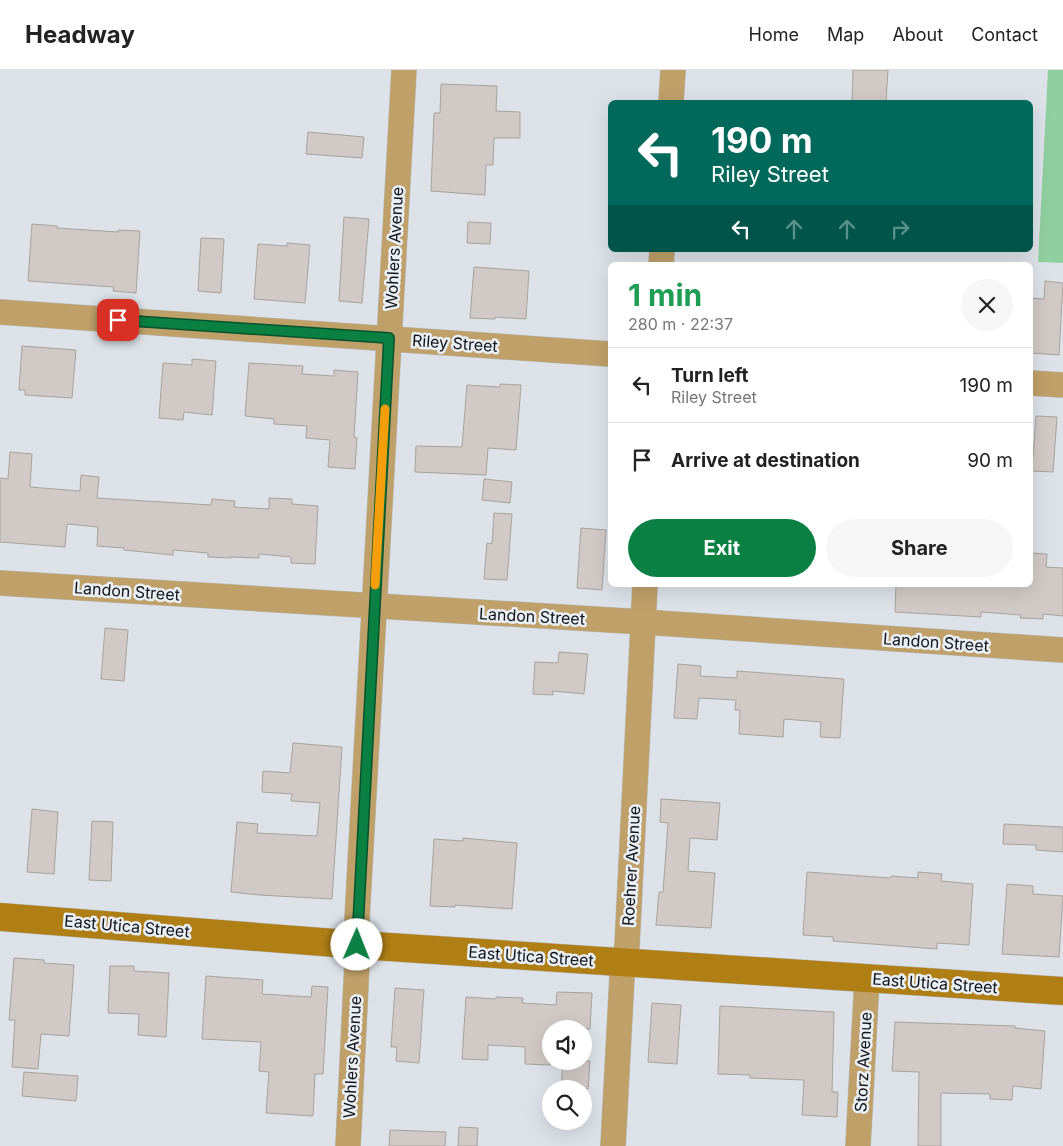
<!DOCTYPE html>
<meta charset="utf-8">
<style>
:root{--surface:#fff;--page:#f6f6f6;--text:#222;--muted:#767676;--line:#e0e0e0;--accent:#0b8043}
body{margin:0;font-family:Inter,sans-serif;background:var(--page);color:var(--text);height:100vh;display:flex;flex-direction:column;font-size:19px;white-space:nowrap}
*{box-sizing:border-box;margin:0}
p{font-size:16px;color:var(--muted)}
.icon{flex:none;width:28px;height:28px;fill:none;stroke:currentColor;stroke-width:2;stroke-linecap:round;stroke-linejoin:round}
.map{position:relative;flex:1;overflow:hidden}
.sheet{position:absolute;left:608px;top:192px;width:425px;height:325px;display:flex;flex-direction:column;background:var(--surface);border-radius:8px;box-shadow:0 5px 20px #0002}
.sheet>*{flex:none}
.top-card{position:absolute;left:608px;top:30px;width:425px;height:152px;border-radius:8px;box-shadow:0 5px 20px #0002;background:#00695c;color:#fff;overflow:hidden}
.controls{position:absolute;left:542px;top:950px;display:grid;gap:10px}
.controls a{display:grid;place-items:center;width:50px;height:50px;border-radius:50%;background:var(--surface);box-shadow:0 5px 20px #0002;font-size:25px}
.pin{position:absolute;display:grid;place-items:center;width:42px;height:42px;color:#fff;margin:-21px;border-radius:10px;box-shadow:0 2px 8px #0006}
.me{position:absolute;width:55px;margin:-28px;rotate:1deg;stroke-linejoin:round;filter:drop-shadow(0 0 4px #0008)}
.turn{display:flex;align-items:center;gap:18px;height:105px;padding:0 20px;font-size:22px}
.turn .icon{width:65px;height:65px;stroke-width:2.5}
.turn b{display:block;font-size:35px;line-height:42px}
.lanes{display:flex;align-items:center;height:48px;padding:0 20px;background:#0003;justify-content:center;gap:25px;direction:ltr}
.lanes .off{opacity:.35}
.round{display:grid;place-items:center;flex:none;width:52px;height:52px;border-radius:26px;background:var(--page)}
.summary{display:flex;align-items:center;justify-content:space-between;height:85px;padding:0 20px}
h1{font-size:30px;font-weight:700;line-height:38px;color:#1e9e55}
.cta{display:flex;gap:10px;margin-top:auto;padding:10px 20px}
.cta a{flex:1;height:58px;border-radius:30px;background:var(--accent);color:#fff;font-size:20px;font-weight:700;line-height:58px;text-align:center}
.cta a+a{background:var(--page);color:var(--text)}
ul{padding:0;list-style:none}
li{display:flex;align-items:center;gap:15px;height:75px;padding:0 20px;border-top:1px solid var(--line)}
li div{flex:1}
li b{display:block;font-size:19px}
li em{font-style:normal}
header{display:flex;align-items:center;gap:30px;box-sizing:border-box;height:70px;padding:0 25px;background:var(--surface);border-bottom:1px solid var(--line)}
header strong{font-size:24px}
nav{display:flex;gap:28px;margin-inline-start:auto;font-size:18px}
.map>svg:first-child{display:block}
</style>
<header>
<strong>Headway</strong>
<nav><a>Home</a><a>Map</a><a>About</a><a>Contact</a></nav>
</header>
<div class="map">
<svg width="1063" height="1076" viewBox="0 0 1063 1076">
<rect width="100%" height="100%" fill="#dce2e8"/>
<path fill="#90cf9f" d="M1048 0H1063V193L1038 192Z"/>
<g fill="#d1c9c6" stroke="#a9a19e">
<path d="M853 0H888L886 32H852Z"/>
<path d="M441 14 497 16 496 41 520 42V68H494L493 95H486L485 125 431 121 434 43H440Z"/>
<path d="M308 62 364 67 362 88 306 84Z"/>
<path d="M344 147 369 149 362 233 339 231Z"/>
<path d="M468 152 491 153 490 174 467 173Z"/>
<path d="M32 154 57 156V158L118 162V160L140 161 136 223 113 221 114 217 28 211Z"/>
<path d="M201 168 224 169 221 223 198 221Z"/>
<path d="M287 173 310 175 305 233 254 229 258 174 287 176Z"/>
<path d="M474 197 529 201 526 249 495 247V249L470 248Z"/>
<path d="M1045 211 1063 213 1059 285 1030 283V228L1044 229Z"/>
<path d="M22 276 76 280 72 328 25 325V320H19Z"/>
<path d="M192 289 216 291 212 345 184 342 183 350 159 348 163 293 192 295Z"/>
<path d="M249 293 303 296 302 304 334 306V300L358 302 354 367 357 368 355 399 328 397 330 370 306 368 307 356 274 354V349L245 346Z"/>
<path d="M500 314 521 315 516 380 488 378 486 405 415 402 416 376 462 377 467 315 500 317Z"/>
<path d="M1036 346 1057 347 1053 402 1032 401Z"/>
<path d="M10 382 32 384 30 417 80 421 81 405 99 407 97 428 211 435 212 429 235 431 234 437 269 439V428L292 429V434L318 436 315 494 291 493V487L259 484V488L231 487V488L208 487V483L173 480V485L124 480V478L97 476 98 457 67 454 65 477 0 472V408L8 409Z"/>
<path d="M484 409 512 412 510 433 482 430Z"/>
<path d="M494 443 512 444 507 510 484 509 487 473 492 474Z"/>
<path d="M581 458 606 460 602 520 577 518Z"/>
<path d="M1030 483 1047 484 1046 497 1063 498V546L1043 544V549L1020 548 1021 545 981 542V547L895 542 896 515H1030Z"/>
<path d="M105 558 128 560 124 611 101 609Z"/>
<path d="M559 582 588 584 584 624 553 621V625L533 624 535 592 558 593Z"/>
<path d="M678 594 701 596 700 606 737 608V601L844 609 840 668 820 667 821 652 784 649 783 667 739 664 740 640H735L736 630 699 628 697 649 674 648Z"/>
<path d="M293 673 342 677 332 829 259 825 231 822 237 752 258 754 257 763 317 766 320 733 291 731 292 724 262 722 263 701 290 703Z"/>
<path d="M661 729 720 733 717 770 690 768 688 801 715 803 711 858 656 855 659 822H663L668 753 660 752Z"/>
<path d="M32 739 58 742 54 804 27 802Z"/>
<path d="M92 751 113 752 111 811 89 810Z"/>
<path d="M1004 754 1063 757V782L1036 780V775L1003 774Z"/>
<path d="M463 768 517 773 512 839 455 835V837L430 836 434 769 463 771Z"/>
<path d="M807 802 890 808 891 806 918 808V802L942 804 941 811 973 814 969 875 937 873V879L833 871V867L803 865Z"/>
<path d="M1007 814 1033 816V824L1063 826 1059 887 1002 884Z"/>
<path d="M14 888 44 890V893L74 895 69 966 41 964 38 999 12 997 15 950H9Z"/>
<path d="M110 896H134V901L169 903 166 967 138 965 139 944 108 943Z"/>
<path d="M206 906 263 910 262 924 311 927 312 916 328 917 323 1004H315L313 1046 266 1043 269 1002 259 1001 261 972 202 969Z"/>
<path d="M395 918 424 920 419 993 396 991 397 977H391Z"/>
<path d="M557 922 592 923 590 959H551L550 995 525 994V977L488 975V990L462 989 466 927 496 929V927L523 928 522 933 556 935Z"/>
<path d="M652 933 681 935 677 994 648 992Z"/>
<path d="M720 936 834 942 832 1022H838L837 1047 802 1045 804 1010 750 1008V1005L718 1004Z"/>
<path d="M895 952 1015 956V958L1045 961 1041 1019 1013 1016 1012 1030 990 1029V1024L941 1023V1076H918L919 1002 892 1001Z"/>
<path d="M563 991H590L588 1019H561Z"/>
<path d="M24 1002 78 1006 76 1031 22 1026Z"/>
<path d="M459 1057 478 1058 477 1076H458Z"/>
<path d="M390 1060 446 1062 445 1076H389Z"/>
</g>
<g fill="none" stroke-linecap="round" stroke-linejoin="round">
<defs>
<g id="street">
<path d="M671 32 673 0"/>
<path d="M661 195 662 180"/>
<path d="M0 242 610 284"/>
<path d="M1030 313 1063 315"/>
<path d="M0 513 643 552 1063 580"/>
<path d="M348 1076 357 894V849L404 0"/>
<path d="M613 1076 622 907 627 876 645 515"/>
<path d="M858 1076 867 909"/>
</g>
<path id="secondary" d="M0 847 374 876 1063 921"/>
</defs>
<use href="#street" stroke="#b8bdc2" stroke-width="26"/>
<use href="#secondary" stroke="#b8bdc2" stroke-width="29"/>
<use href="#street" stroke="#c0a069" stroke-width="25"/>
<use href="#secondary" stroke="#af7e15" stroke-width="28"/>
</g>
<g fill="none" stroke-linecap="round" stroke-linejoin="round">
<defs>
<path id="route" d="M118 250 389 268 357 875"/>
</defs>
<use href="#route" stroke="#07532c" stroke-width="12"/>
<use href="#route" stroke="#0b8043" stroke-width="9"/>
<path stroke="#f59e0b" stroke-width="9" d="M375 515 385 339"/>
</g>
<g text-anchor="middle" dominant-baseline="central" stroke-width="5" stroke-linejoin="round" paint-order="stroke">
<g font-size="16" fill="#121316" stroke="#e9eff5">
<text transform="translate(394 178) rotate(-87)">Wohlers Avenue</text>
<text transform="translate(455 273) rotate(4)">Riley Street</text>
<text transform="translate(127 521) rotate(4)">Landon Street</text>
<text transform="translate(532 546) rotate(3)">Landon Street</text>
<text transform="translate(936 572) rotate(4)">Landon Street</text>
<text transform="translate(631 796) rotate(-87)">Roehrer Avenue</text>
<text transform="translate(127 856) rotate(5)">East Utica Street</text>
<text transform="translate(531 886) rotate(4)">East Utica Street</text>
<text transform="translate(935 913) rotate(4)">East Utica Street</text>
<text transform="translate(352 987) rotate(-87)">Wohlers Avenue</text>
<text transform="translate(863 992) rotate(-87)">Storz Avenue</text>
</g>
</g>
</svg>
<div class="controls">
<a><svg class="icon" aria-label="sound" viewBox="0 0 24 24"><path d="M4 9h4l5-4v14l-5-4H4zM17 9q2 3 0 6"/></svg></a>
<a><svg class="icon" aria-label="search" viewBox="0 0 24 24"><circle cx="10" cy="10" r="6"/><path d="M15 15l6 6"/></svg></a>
</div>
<div class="pin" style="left:118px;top:250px;background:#d93025"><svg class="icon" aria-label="arrive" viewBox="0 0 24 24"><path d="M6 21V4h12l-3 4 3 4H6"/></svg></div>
<svg class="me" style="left:357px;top:875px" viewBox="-20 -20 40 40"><circle r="19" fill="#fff"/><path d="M0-13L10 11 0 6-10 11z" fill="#0b8043"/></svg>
<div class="top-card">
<div class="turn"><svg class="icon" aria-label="left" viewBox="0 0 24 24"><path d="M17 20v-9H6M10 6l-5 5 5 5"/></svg><div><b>190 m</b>Riley Street</div></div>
<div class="lanes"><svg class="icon" aria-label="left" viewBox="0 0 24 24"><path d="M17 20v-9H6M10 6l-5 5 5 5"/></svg><svg class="icon off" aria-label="ahead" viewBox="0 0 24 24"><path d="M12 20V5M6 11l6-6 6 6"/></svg><svg class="icon off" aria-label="ahead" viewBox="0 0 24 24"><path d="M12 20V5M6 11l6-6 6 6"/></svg><svg class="icon off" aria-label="right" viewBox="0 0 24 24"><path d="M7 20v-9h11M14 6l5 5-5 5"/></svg></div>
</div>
<section class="sheet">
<div class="summary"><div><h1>1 min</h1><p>280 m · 22:37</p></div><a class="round"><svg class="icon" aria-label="close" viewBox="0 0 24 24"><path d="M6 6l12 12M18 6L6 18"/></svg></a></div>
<ul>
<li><svg class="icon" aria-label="left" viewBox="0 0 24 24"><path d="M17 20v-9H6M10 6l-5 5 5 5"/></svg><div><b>Turn left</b><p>Riley Street</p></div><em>190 m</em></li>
<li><svg class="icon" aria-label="arrive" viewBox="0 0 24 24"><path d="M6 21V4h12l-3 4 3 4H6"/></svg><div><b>Arrive at destination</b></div><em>90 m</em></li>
</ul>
<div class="cta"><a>Exit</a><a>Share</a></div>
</section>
</div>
